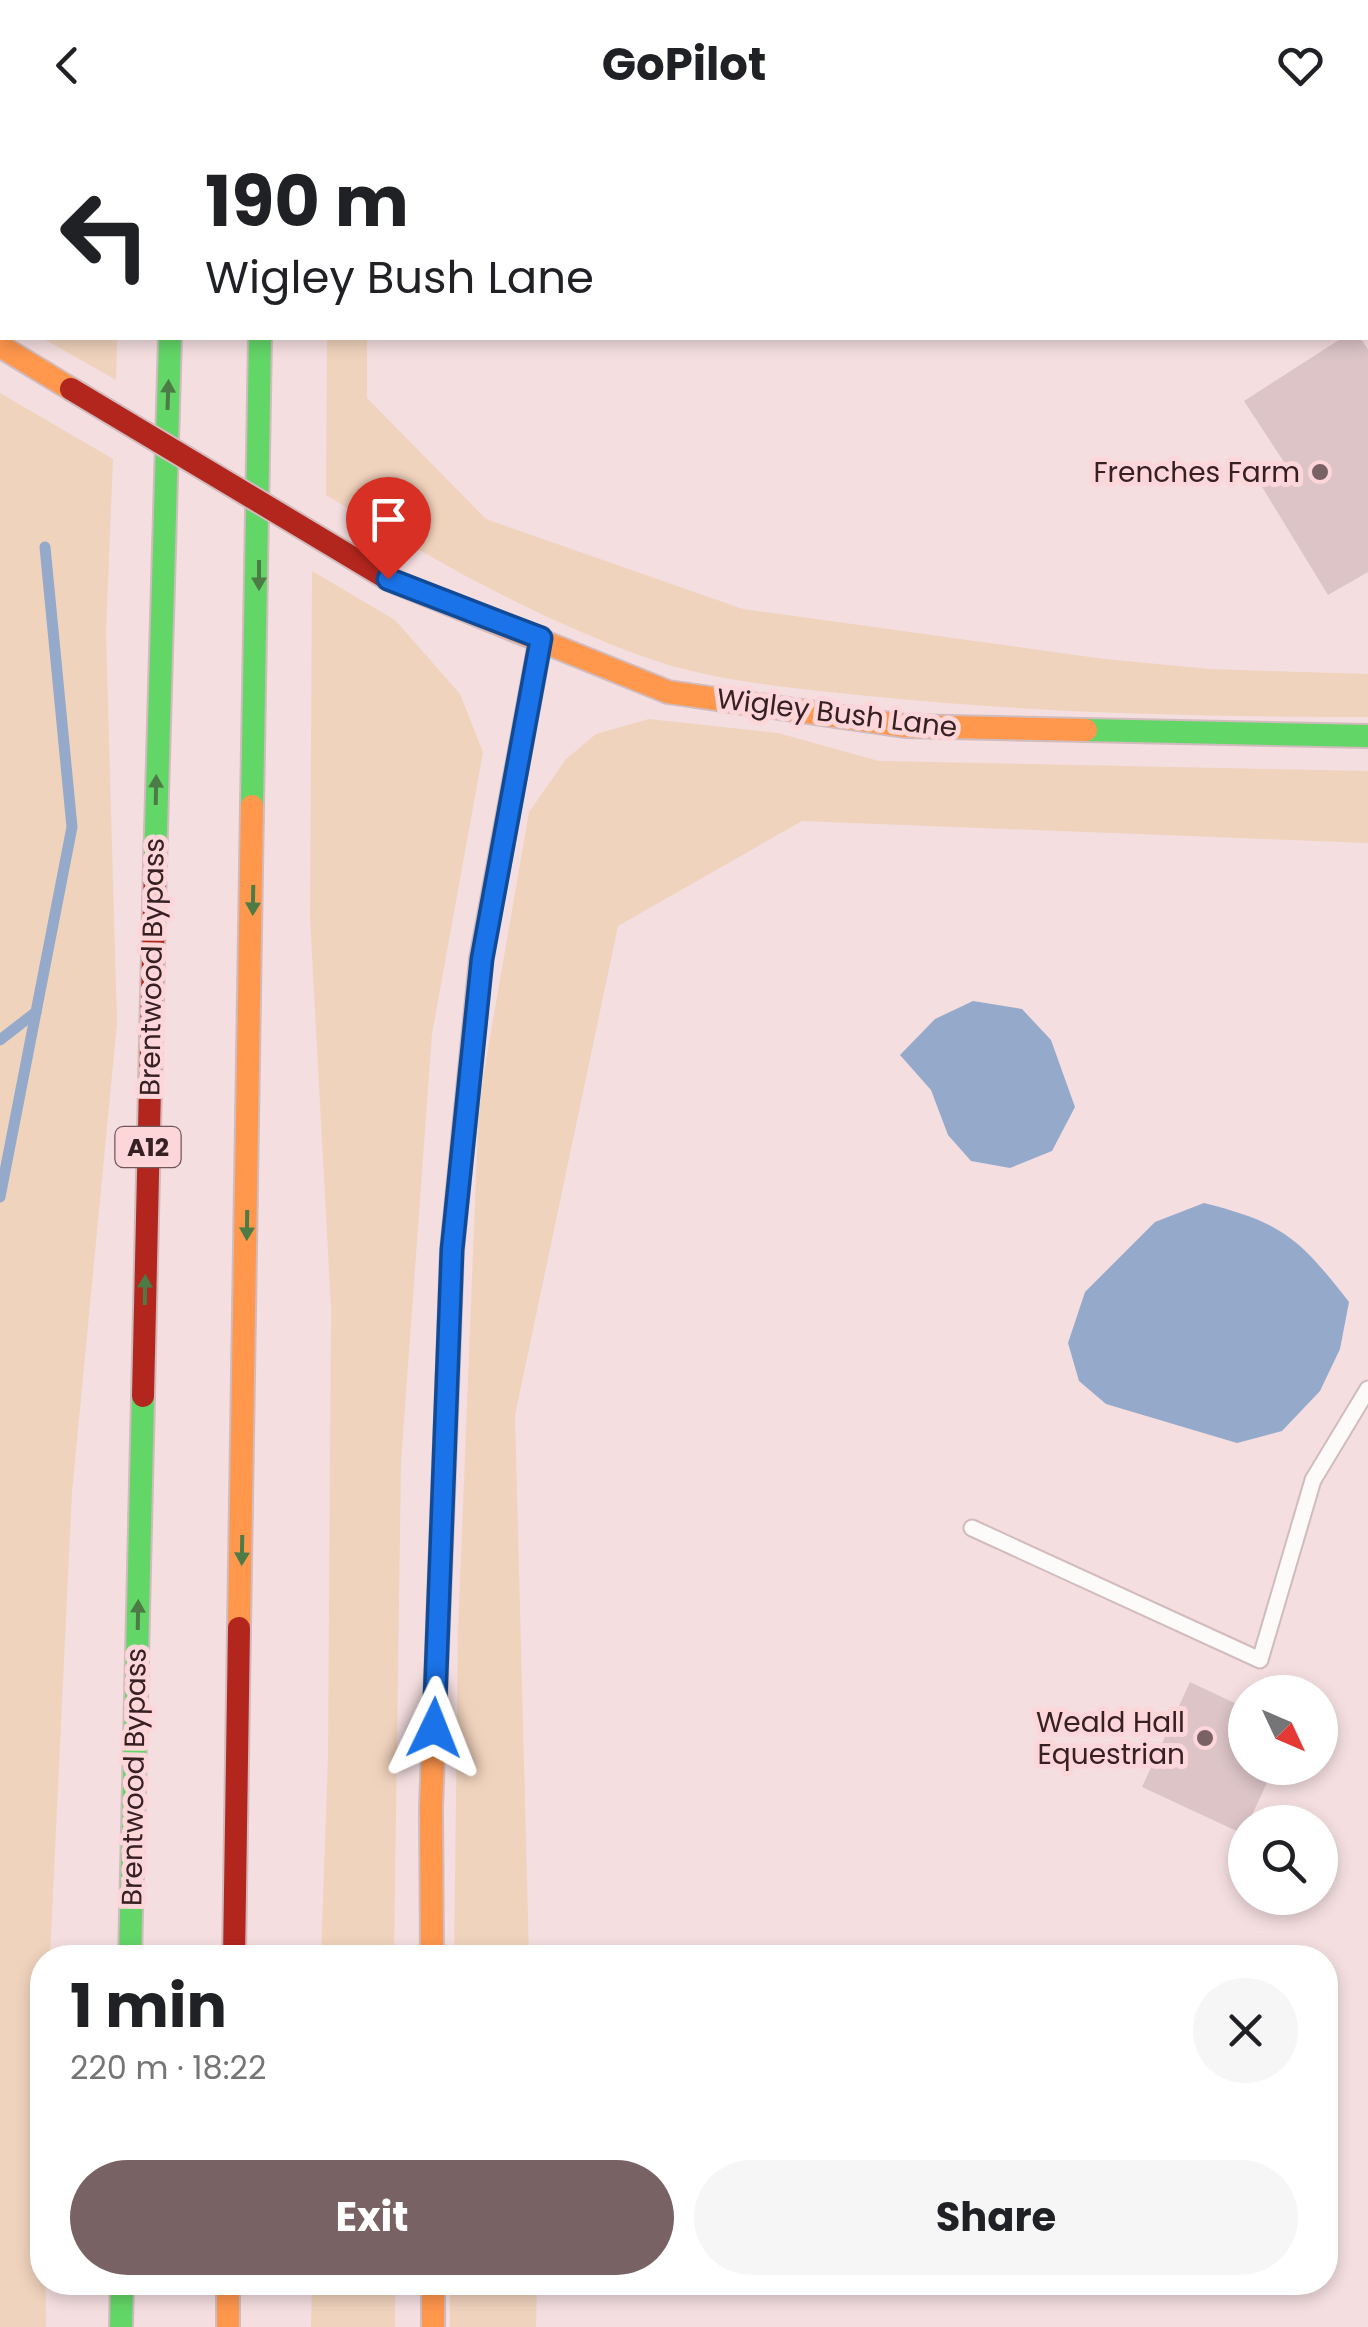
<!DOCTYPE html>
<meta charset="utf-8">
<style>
:root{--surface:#fff;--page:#f6f6f6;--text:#202124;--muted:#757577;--accent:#796264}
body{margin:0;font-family:Poppins,sans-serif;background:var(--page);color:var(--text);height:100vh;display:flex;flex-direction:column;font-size:38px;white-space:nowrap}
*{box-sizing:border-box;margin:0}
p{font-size:32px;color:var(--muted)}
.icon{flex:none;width:55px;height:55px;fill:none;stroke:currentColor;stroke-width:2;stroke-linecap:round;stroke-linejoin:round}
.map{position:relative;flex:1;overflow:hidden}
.drawer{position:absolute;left:30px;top:1815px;width:1308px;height:350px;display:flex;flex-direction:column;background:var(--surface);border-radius:40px;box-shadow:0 5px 15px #0003}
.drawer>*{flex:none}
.hud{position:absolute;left:0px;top:0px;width:1370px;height:210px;box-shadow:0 5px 15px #0003;background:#fff;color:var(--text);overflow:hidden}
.needle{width:65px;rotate:134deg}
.controls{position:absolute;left:1228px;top:1545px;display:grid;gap:20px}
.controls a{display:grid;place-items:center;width:110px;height:110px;border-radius:50%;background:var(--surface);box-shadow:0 5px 15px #0003;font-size:50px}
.pin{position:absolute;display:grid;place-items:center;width:85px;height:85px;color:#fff;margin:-102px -42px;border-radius:50% 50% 50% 0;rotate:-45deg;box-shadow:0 0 10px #0007}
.pin .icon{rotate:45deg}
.me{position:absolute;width:110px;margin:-55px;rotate:2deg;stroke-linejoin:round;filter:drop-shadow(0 0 8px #0008)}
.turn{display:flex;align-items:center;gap:35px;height:210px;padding:0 40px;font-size:45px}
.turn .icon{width:130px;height:130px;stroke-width:2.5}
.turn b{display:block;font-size:70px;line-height:85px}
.round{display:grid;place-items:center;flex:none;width:105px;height:105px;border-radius:52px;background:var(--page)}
.headline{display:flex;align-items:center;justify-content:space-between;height:170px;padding:0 40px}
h1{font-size:60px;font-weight:700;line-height:75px}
.cta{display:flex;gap:20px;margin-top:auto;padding:20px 40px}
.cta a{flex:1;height:115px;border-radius:60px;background:var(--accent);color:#fff;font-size:40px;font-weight:700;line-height:115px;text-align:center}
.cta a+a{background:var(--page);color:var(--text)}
header{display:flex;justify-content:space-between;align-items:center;height:130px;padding:0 40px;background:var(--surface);font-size:45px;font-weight:700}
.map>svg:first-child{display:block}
</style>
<header><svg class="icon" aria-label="back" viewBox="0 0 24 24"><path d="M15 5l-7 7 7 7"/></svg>GoPilot<svg class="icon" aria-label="heart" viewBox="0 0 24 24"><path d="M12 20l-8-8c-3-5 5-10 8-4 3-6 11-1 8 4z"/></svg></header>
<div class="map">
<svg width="1368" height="2197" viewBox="0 0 1368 2197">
<rect width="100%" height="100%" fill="#f4dee0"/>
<g fill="#f0d3bd">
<path d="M42 208H117L116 250Z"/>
<path d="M327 208H367V268L486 389 743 479 1105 529 1210 539 1368 544V587C1201 587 1034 583 868 566 793 558 714 552 644 527 531 486 428 427 326 365Z"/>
<path d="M0 263 113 329 106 502 117 893 72 1362 50 1827 42 1828 46 2197H0Z"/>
<path d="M312 441 395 490 460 564 483 622 432 904 401 1332 394 1827H321L328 1626 331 1178 310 788Z"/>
<path d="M649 589 778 603 879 631 1368 641V713L802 691 618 796 515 1285 529 1827 454 1828 458 1502 479 971 529 682 566 629 596 604Z"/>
<path d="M312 2153H395V2197H311Z"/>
<path d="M450 2153H537L536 2197H450Z"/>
</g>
<g fill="#95aaca">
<path d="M973 871 1022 879 1051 910 1075 977 1052 1021 1010 1038 971 1031 948 1005 931 960 900 925 935 889Z"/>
<path d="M1204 1073C1283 1093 1299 1108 1349 1172L1340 1219 1320 1261 1282 1301 1237 1313 1106 1274 1079 1251 1068 1213 1085 1162 1155 1092Z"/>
</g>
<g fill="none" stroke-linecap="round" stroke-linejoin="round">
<g stroke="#95aaca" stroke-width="11">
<path d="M0 910 36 882"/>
<path d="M0 1067 72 697 45 417"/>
</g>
</g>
<g fill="#dcc4c7">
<path d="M1342 208H1360L1368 219V442L1328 465 1259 352 1284 332 1244 271Z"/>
<path d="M1190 1552 1245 1578V1638H1274L1243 1704 1142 1657Z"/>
</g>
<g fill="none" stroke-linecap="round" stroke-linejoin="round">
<defs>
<path id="lane" d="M972 1398 1260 1530 1313 1350 1368 1259"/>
<g id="fast">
<path d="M179 0V2"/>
<path d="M261 0V2"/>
<path d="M1086 600 1368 606"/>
<path d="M252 676 260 208"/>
<path d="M155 734 170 208"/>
<path d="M448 1233 452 1120 481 829 541 508"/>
<path d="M130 1828 143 1266"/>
<path d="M121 2197 122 2152"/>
</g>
<g id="slow">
<path d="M0 216 71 259"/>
<path d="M388 449 668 562 905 596 1086 600"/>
<path d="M239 1498 252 676"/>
<path d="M432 1828 431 1677 448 1233"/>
<path d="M228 2152V2197"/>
<path d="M433 2152V2197"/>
</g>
<g id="jam">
<path d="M143 1266 155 734"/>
<path d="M234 1828 239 1498"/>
</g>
</defs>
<use href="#lane" stroke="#d1bbbd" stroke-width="19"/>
<use href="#fast" stroke="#d1bbbd" stroke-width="26"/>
<use href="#slow" stroke="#d1bbbd" stroke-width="26"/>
<use href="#jam" stroke="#d1bbbd" stroke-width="26"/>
<g stroke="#d5cece" stroke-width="6" stroke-dasharray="8 5" stroke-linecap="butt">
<path d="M1341 0 1342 2"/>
<path d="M1368 38V39"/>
</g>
<use href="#lane" stroke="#fdfafa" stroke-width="15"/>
<use href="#fast" stroke="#63d668" stroke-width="22"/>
<use href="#slow" stroke="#ff974d" stroke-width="22"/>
<use href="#jam" stroke="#b3261e" stroke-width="22"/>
<defs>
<path id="jam-bridge" d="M71 259 388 449"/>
</defs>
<use href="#jam-bridge" stroke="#d1bbbd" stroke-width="26" stroke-linecap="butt"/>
<use href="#jam-bridge" stroke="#b3261e" stroke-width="22"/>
</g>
<defs><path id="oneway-solid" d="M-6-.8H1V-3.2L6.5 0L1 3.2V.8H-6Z" transform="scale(2.5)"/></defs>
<g fill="#4d7b45">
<use href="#oneway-solid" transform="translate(168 265) rotate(-88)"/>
<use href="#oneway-solid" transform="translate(259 445) rotate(90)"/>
<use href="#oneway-solid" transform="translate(156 660) rotate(-89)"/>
<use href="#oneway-solid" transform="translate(253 770) rotate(91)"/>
<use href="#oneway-solid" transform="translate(247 1095) rotate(91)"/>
<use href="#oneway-solid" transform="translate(145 1160) rotate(-89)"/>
<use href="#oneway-solid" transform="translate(242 1420) rotate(91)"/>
<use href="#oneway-solid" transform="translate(138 1485) rotate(-89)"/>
</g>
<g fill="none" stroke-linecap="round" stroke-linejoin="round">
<defs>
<path id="route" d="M388 449 541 508 482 829 452 1120 434 1598"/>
</defs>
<use href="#route" stroke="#114b97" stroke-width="25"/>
<use href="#route" stroke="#1a73e8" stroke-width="18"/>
</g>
<g fill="#796264" stroke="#fcd6d8" stroke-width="4">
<circle cx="1320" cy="342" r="10"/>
<circle cx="1205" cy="1608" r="10"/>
</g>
<g text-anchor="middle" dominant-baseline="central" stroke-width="10" stroke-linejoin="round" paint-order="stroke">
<rect fill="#fcd6d8" stroke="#725759" stroke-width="2.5" x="115.5" y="997" width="65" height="40" rx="8"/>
<g font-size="25" font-weight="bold" fill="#372022">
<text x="148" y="1017">A12</text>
</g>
<g font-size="28" fill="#372022" stroke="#fcd6d8" text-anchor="end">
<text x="1300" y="342">Frenches Farm</text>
<text x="1185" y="1592">Weald Hall<tspan x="1185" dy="32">Equestrian</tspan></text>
</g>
<g font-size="28" fill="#372022" stroke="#fcd6d8">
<text transform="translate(837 583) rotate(7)">Wigley Bush Lane</text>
<text transform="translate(152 837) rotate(-89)">Brentwood Bypass</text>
<text transform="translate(134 1647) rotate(-89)">Brentwood Bypass</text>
</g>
</g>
</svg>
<div class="controls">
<a><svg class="needle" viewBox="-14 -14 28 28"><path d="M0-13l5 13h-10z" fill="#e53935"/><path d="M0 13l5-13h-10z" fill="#757577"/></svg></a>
<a><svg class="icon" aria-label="search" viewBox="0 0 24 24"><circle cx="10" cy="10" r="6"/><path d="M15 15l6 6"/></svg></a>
</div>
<div class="pin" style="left:388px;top:449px;background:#d93025"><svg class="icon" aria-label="arrive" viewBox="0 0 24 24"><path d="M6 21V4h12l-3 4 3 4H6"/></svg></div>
<svg class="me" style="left:434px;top:1598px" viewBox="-20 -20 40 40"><path d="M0-17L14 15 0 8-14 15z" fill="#1a73e8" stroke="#fff" stroke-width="4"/></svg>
<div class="hud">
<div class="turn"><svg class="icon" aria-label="left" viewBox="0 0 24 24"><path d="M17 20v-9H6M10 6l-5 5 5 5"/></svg><div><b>190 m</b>Wigley Bush Lane</div></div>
</div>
<section class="drawer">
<div class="headline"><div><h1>1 min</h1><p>220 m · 18:22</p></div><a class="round"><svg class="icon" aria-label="close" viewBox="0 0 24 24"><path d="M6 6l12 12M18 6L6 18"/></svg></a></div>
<div class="cta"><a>Exit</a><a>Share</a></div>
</section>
</div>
